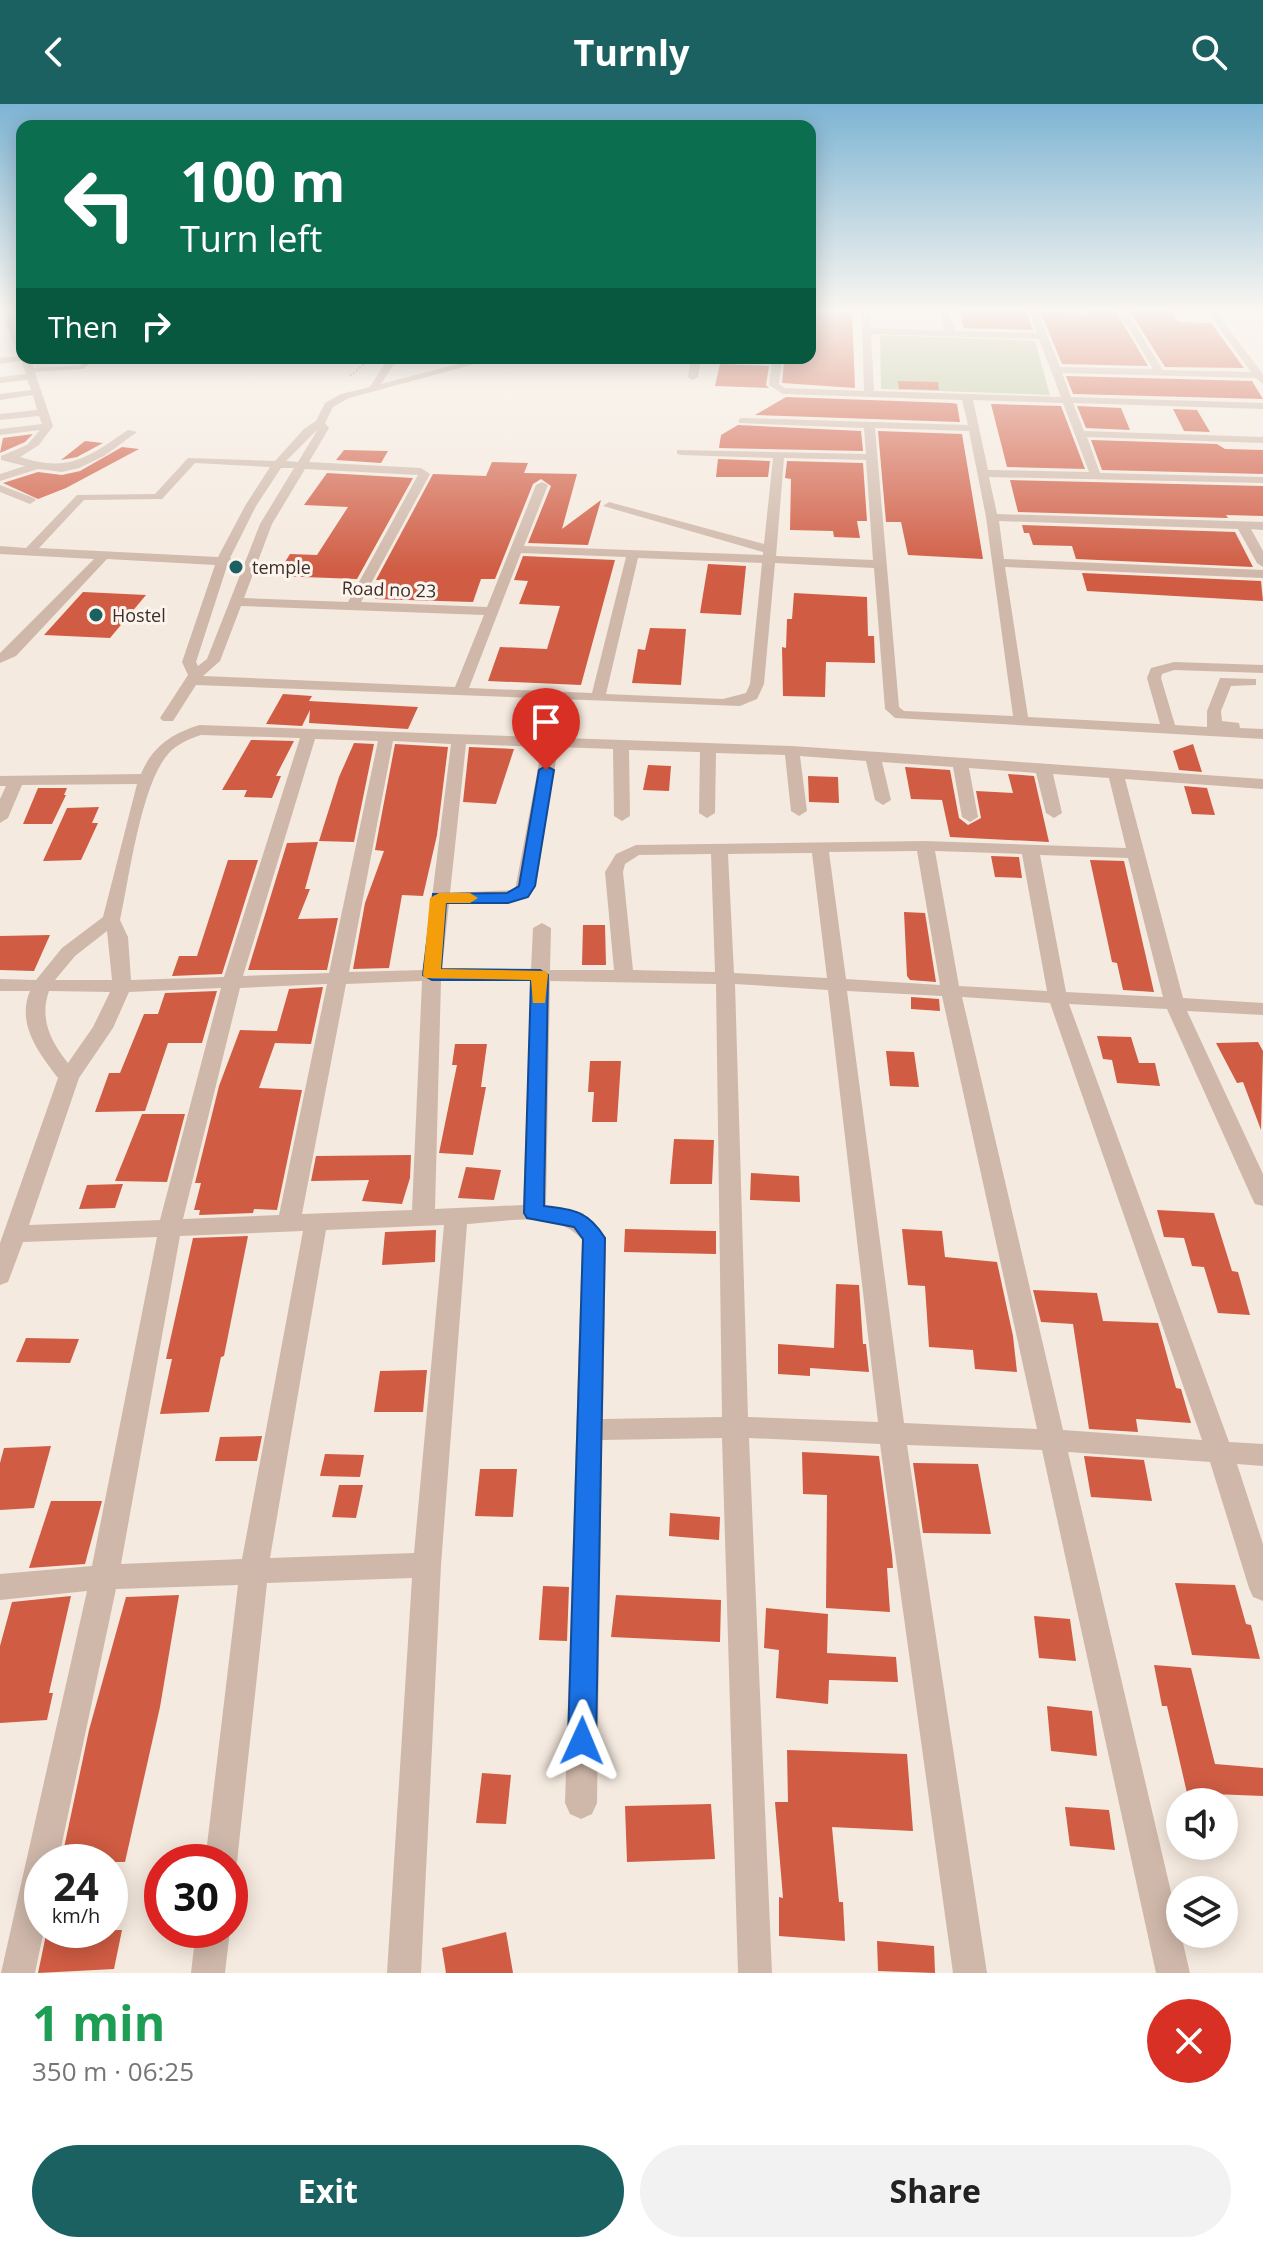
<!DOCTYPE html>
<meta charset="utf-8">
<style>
:root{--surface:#fff;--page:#f2f2f2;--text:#222;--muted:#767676;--accent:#1b6162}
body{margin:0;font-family:"Open Sans",sans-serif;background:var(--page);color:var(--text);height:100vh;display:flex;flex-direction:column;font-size:30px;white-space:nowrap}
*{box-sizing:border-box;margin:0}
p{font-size:26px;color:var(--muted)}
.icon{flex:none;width:44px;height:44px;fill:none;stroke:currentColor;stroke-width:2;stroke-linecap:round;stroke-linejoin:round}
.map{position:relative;height:1869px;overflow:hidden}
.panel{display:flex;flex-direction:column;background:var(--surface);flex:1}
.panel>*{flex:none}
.guide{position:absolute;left:16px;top:16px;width:800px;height:244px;border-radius:16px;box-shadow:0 4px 20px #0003;background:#0b6e4f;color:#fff;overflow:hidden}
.buttons{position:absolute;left:1166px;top:1684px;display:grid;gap:16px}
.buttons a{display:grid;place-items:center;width:72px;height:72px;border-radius:50%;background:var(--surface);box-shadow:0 4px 20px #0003;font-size:40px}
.speed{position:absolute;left:24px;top:1740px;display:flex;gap:16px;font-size:40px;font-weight:700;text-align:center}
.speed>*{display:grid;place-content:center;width:104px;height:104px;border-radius:50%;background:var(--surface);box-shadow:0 4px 20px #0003;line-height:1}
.speed small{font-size:20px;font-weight:400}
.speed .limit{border:12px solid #d22;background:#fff;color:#111}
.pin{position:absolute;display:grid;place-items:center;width:68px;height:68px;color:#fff;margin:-82px -34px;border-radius:50% 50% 50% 0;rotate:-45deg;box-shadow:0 0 8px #0007}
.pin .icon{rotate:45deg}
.me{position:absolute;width:88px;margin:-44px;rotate:1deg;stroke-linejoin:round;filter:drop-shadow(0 0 6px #0008)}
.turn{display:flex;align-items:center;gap:28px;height:168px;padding:0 32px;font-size:36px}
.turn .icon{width:104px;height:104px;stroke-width:2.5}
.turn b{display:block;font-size:56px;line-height:68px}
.then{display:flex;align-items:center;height:76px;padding:0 32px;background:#0003;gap:16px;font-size:30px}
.round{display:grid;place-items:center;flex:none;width:84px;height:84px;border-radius:42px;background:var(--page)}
.headline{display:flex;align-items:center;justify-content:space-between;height:136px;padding:0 32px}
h1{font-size:48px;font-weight:700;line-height:60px;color:#1e9e55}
.cta{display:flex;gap:16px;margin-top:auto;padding:16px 32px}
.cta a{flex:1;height:92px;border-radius:48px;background:var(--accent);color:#fff;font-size:32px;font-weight:700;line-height:92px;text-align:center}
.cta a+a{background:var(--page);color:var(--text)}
header{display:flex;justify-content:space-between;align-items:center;height:104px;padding:0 32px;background:var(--accent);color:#fff;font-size:36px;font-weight:700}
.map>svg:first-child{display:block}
</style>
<header><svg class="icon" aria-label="back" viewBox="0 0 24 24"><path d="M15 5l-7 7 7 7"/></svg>Turnly<svg class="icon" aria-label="search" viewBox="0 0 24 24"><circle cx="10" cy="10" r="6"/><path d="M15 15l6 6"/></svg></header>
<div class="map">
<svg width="1263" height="1869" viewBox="0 0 1263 1869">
<rect width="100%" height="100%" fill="#f5eadf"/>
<path fill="#bbc69e" d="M880 231 1035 237 1050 291 881 285Z"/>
<g fill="#d05c43">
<path d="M959 206H1021L1027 209 1033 226 964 224Z"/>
<path d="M1087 206H1115L1148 262 1062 260 1041 209 1089 210Z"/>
<path d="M1129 206H1171L1178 218 1211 219 1244 264 1165 263Z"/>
<path d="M810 207 852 208 855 284 782 279 784 260H795L794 254H810Z"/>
<path d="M720 260 769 262 766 281 769 284 715 282Z"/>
<path d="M1066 272 1252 277 1263 295 1073 290Z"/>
<path d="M898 277 938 278 939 286 899 285Z"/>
<path d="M786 293 952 299 957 300 960 318 755 311Z"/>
<path d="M991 300 1061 302 1085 365 1007 363Z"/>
<path d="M1077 302 1121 304 1130 326 1086 324Z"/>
<path d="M1173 305 1197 306 1210 328 1184 327Z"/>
<path d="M738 321 861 327 863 347 719 344 721 331Z"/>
<path d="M878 327 962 330 983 455 908 451 901 418H886Z"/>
<path d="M33 330 25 338 0 349 3 334Z"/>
<path d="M1091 336 1217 340 1225 345 1263 346V370L1102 366Z"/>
<path d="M85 337 103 339 77 353 61 356Z"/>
<path d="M122 343 139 345 66 384 38 395 3 379 38 368 62 371 80 367Z"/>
<path d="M344 346 388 347 381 359 336 356Z"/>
<path d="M718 355 770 357 768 373H716Z"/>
<path d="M787 357 863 359 867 417H857L860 434 834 433 833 427 790 426 791 375 785 374Z"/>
<path d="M492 358 528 359 524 369 577 370 562 425 601 396 588 441 528 439 551 382 541 375 533 380 495 475H481L473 498 375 495 383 476H376L433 370 486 372Z"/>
<path d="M327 369 413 374 357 475 276 472 290 450 317 451 348 403 304 401Z"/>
<path d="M1010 376 1263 382V412L1226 411 1228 414 1018 408Z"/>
<path d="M1022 421 1235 428 1253 463 1076 455 1072 442 1033 441 1029 429H1024Z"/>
<path d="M523 452 615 456 581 581 488 577 500 543 547 545 560 502 519 500 528 477 514 476Z"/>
<path d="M708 460 746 462 741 511 700 509Z"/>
<path d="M1082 469 1261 477 1263 497 1087 487Z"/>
<path d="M83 488 146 491 110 534 44 531Z"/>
<path d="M794 489 867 493 868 532H874L875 559 826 558 825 593 783 592 782 543 786 544 787 515H792Z"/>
<path d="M650 524 686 525 681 581 632 579 638 545 645 546Z"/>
<path d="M283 590 312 592 309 597 418 603 408 625 309 619 310 606 302 622 266 620Z"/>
<path d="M251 636 294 637 276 672H281L272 694 244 693 247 686H222Z"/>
<path d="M354 639 374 640 354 738 319 737 339 673Z"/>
<path d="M395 640 448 643 437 731 423 792 402 791 389 864 353 865 365 799 384 747 375 746Z"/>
<path d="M1193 640 1202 668 1179 666 1173 647Z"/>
<path d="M469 643 514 645 496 700 463 698Z"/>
<path d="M648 661 671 662 669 687 643 686Z"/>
<path d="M905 663 950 666 959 714 968 721 981 714 976 687 1013 689 1008 670 1034 672 1049 738 950 733 942 696 911 695Z"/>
<path d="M808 672 838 673 839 699 809 698Z"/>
<path d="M1184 682 1207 684 1215 711 1192 710Z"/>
<path d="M38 684H67L64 691H66L52 720H23Z"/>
<path d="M99 703 92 719H98L81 756 43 757 67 704Z"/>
<path d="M318 738 305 785H310L298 815 338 814 327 866H248L287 739Z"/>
<path d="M991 752 1019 753 1022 774 995 773Z"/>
<path d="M228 756H258L222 870 172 872 179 852H197Z"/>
<path d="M1090 756 1124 757 1154 888 1123 886 1117 859 1112 858Z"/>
<path d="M904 808 925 809 936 878 910 876 907 872Z"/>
<path d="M583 821H605L606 861H582Z"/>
<path d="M50 831 34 867 0 866V832Z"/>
<path d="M323 883 311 940 275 939 259 984 302 986 277 1106 254 1105 253 1109 199 1111 200 1106H194L201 1079H195L219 982 240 926 277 927 289 885Z"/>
<path d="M217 887 202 939H168L145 1007 95 1008 109 969H120L144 910H158L165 889Z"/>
<path d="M911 893 939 895 940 907 911 905Z"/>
<path d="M1097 932 1131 933 1139 959H1155L1160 982 1117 979 1112 956 1103 955Z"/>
<path d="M1258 938 1263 947 1261 1026 1243 978 1237 979 1216 939Z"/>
<path d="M455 940H487L481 983H486L473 1051 439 1049 457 961H452Z"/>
<path d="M886 947 914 948 919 983 890 982Z"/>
<path d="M590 957H621L617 1018H592L594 988H588Z"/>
<path d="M142 1010H185L167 1078 115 1077Z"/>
<path d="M674 1035 714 1036 712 1080H670Z"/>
<path d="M411 1051 410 1074 402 1100 362 1097 369 1076 311 1077 316 1052Z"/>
<path d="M466 1063 501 1066 494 1096 458 1094Z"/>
<path d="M751 1069 799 1072 800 1098 750 1096Z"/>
<path d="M123 1080 115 1104 79 1105 87 1081Z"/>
<path d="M1157 1106 1214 1109 1232 1167 1238 1168 1250 1211 1218 1209 1204 1163 1192 1162 1184 1134 1164 1133Z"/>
<path d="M625 1125 716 1127V1150L624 1148Z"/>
<path d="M902 1125 942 1127 945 1153 997 1158 1013 1232 1017 1268 975 1265 973 1246 929 1243 925 1182 908 1181Z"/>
<path d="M436 1126 435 1158 382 1161 385 1128Z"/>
<path d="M248 1132 224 1252 221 1253 209 1308 160 1310 172 1255H166L193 1134Z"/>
<path d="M836 1180 859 1181 863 1240H866L869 1268 810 1264V1272L778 1270V1240L834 1244Z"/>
<path d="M1033 1186 1097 1189 1103 1217 1158 1219 1176 1284 1181 1285 1191 1319 1136 1315 1138 1328 1089 1325 1073 1220 1041 1218Z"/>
<path d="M26 1234 79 1235 70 1259 16 1258Z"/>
<path d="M427 1266 423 1308H374L380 1267Z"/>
<path d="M262 1332 257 1357H215L220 1333Z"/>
<path d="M51 1342 34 1404 0 1406V1359L4 1344Z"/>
<path d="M802 1348 879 1352 892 1451 893 1464H887L890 1508 826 1504 827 1391 803 1390Z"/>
<path d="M325 1350 364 1351 360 1373 320 1372Z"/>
<path d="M1084 1352 1144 1356 1152 1397 1091 1393Z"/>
<path d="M913 1359 978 1360 991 1430 923 1429Z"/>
<path d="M480 1365H517L513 1413 475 1412Z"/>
<path d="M339 1381H363L356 1414 332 1413Z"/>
<path d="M51 1397H102L85 1460 29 1464Z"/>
<path d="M670 1409 720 1413 719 1436 669 1432Z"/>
<path d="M1175 1479 1235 1481 1246 1520 1251 1521 1260 1555 1192 1551Z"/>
<path d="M543 1482 569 1483 567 1537 539 1536Z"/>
<path d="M179 1491 160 1603 125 1758H61L89 1626 126 1493Z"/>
<path d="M616 1491 721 1496 720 1538 611 1533Z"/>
<path d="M71 1492 49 1589H53L47 1616 0 1619V1542L12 1498Z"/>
<path d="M766 1504 828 1510 827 1549 896 1553 898 1578 829 1576 828 1600 776 1594 779 1546 764 1544Z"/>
<path d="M1034 1512 1070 1515 1076 1557 1039 1554Z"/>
<path d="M1154 1561 1191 1564 1215 1660 1263 1664V1692L1187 1689 1167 1602H1162Z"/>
<path d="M1047 1602 1092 1607 1097 1652 1051 1647Z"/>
<path d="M787 1646 907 1650 913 1727 832 1723 839 1798H843L845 1837 779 1832V1793L783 1794 775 1698H788Z"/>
<path d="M482 1669 511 1671 506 1720 476 1719Z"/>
<path d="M711 1700 715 1755 627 1758 625 1702Z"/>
<path d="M1065 1703 1109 1706 1115 1746 1070 1742Z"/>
<path d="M47 1826H122L114 1865 38 1869Z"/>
<path d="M506 1828 513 1869H446L442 1844Z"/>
<path d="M877 1837 934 1842 935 1869 878 1867Z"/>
</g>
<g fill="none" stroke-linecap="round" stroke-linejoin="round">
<path stroke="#bba294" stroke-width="2" stroke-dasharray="2 2" stroke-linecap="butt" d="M350 272 367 258"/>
<path fill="#cfb8aa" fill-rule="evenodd" d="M79 254H85L89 260 83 265 31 268 28 266 31 264 79 262 82 260Z"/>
<g fill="#cfb8aa" fill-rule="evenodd">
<path d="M1 206H9L22 237V251L17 248Z"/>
<path d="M862 206H870L871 224 945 227 940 206H948L955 227 1037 229 1029 206H1037L1060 263 1153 265 1118 206H1126L1163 266 1251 268 1206 206H1214L1263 270V280L1256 274 1062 269 1071 293 1263 299V305L1073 299 1084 327 1263 333V339L1087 333 1100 369 1263 373V379L989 373 997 410 1263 418V426L1251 425 1263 447V463L1257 459 1238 425 999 417 1004 455 1263 466V474L1005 463 1028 613 1160 620 1147 574 1151 564 1174 558 1263 561V569L1174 566 1162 570 1161 574 1175 621 1207 623V607L1220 574 1256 575V581L1231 582 1221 607 1222 617 1239 619 1240 624 1263 625V635L895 614 885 605 874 464 775 459 764 580 757 595 740 602 196 581 173 617H163L160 614 188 571 182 558 215 461 107 455 16 552 0 559V549L94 455 0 450V442L26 444 77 391 155 390 188 354 275 357 304 325 316 317 325 299 341 290 370 283 388 254H398L381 280 481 254H497L349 294 333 303 325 319 329 324 309 358 421 364 430 370 361 498 487 503 536 381 542 378 548 381 524 442 763 451V448L603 402 609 398 764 440 773 354 681 351 677 350V346L866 350 864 324 739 319V315L743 314 968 321 962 296 783 290 769 281 772 259 718 257 713 254H782L779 280 785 284 864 287ZM871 230 1039 235 1061 293 874 287ZM973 296 1063 299 1089 368 988 366ZM875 324 969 327 986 413 1013 612 904 607 899 603ZM318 325 298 358 286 357ZM784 354 866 356 873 456 776 452ZM195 359 270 363 245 402 218 453 39 444 84 396 162 395ZM281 364H294L260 420 207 555 198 562 196 558 227 462 238 458 230 454 256 402ZM305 365 418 371 348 498 244 494 272 420ZM521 449 626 453 592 589 469 584ZM638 454 762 459 750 580 746 589 723 595 606 590ZM241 502 484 511 455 583 203 572 220 557Z"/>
<path d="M22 252 30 254 53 322 39 341 20 353C70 369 88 353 128 326L137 328 104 352 79 364 62 368 38 365 0 377V370L25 362 1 356V352L27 341 40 326 0 331V325L42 320 39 312 0 316V310L37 306 33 291 0 296V290L31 286 27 276 0 279V273L26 270 21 257 0 260V254Z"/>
<path d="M691 254H701L698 273 693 276 688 273Z"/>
<path d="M0 381 34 394 36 396 30 400 0 388Z"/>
<path d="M200 621 792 642 1263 675V685L1125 675 1183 894 1263 899V911L1187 907 1263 1070V1102L1255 1100 1252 1094 1167 905 1069 900 1229 1338 1263 1340V1362L1237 1360 1263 1440V1497L1253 1493 1249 1484 1210 1358 1068 1348 1190 1869H1156L1042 1346 907 1341 987 1869H953L880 1340 749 1334 772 1869H738L722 1334 602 1336 597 1699 592 1710 581 1715 570 1710 565 1699 582 1136C557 1105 502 1118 467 1120L441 1461 421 1869H387L412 1474 267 1479 237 1758 230 1771V1758H205L238 1481 116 1485 58 1758H42L44 1826 35 1869H1L87 1487 0 1496V1470L92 1462 157 1133 23 1138 8 1178 0 1181V1139L58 974C39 949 16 920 30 887H0V875L36 876 62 844 103 813 137 680 22 681 8 714 0 719V695L6 682H0V672L141 670C152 643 172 629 200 621ZM201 631 300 634 224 873 131 876 128 833 120 816C129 775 141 679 169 649 177 640 189 635 201 631ZM315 635 378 637 329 869 243 872ZM393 637 451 640 423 866 349 868ZM466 640 542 643 515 786 450 789ZM558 643 613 645 614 712 622 717 630 712 629 646 700 648 699 709 707 714 715 709 716 649 785 651 791 707 799 712 807 707 800 652 866 657 875 696 883 701 891 696 882 658 953 663 962 713 970 718 978 713 969 664 1036 669 1046 709 1054 714 1062 709 1053 670 1109 674 1126 744 925 737 636 741 616 750 605 768 614 866H550L551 824 542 819 533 824 531 866 442 865 449 799H508L528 794 536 782ZM917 747 940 881 846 875 829 748ZM935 747 1022 750 1047 887 959 882ZM812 749 827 874 734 869 728 750ZM711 750 715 868 633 866 623 768 625 760 639 751ZM1040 751 1128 754 1163 893 1066 888ZM107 827 112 876H55L75 852ZM422 877 412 1106 302 1110 346 880ZM441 877H531L523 1101 435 1105ZM550 877 716 880 722 1313 603 1315 606 1134 583 1109 546 1102ZM327 880 279 1111 183 1115 240 884ZM735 880 828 886 878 1318 748 1313ZM221 884 160 1116 29 1121 79 974 113 924 129 888ZM49 887 110 888 93 923 68 959C51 938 39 915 49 887ZM847 887 942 892 1037 1325 904 1319ZM962 893 1050 899 1202 1336 1063 1326ZM444 1121 414 1449 270 1454 326 1126ZM303 1127 242 1455 121 1460 180 1132Z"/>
<path d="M196 1826H230L225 1869H191Z"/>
</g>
</g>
<linearGradient id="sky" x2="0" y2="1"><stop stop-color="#7db4d3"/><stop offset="0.44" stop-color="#faf6f1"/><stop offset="1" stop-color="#faf6f1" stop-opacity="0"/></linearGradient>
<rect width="1263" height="467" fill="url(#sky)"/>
<path fill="#1a73e8" stroke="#114b97" stroke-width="2" d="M546 662 554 666 535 782 528 793 508 799H446L441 865 540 866 548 871 544 1102C574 1105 589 1108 605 1134L596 1637 592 1647 582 1651 572 1647 568 1637 583 1135 574 1123 527 1114 524 1109 531 876H432L423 871 433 790 507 789 519 782 539 666Z"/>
<path fill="#f59e0b" d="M439 789H470L478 794 470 799H446L441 865 546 867 548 871 545 899H533L531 876 425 874 423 871 430 794Z"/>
<g fill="#1b6162" stroke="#fcf4ed" stroke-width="3">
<circle cx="236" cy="463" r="8"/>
<circle cx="96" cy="511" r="8"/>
</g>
<g text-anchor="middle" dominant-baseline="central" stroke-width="6" stroke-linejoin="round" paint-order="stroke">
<g font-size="18" fill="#3c2e2a" stroke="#fcf4ed" text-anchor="start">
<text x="252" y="463">temple</text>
<text x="112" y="511">Hostel</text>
</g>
<g font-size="18" fill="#3c2e2a" stroke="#fcf4ed">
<text transform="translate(389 485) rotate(2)">Road no 23</text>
</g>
</g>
</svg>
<div class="buttons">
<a><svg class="icon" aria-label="sound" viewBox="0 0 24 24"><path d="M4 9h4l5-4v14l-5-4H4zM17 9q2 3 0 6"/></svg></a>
<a><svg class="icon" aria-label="layers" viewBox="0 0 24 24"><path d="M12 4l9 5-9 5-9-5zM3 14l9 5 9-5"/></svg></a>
</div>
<div class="speed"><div>24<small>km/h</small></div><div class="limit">30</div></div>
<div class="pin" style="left:546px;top:666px;background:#d93025"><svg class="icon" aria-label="arrive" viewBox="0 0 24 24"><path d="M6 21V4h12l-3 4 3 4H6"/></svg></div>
<svg class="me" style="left:582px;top:1637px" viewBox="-20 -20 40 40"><path d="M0-17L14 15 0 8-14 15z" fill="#1a73e8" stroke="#fff" stroke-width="4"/></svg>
<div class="guide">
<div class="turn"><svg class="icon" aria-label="left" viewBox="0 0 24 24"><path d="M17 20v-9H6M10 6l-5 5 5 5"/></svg><div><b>100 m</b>Turn left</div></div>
<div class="then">Then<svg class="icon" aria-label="right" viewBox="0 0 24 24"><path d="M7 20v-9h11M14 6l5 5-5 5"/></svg></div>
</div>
</div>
<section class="panel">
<div class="headline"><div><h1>1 min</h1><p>350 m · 06:25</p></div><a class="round" style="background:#d93025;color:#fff"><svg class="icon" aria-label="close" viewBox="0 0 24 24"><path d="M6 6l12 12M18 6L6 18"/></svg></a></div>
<div class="cta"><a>Exit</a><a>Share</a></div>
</section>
